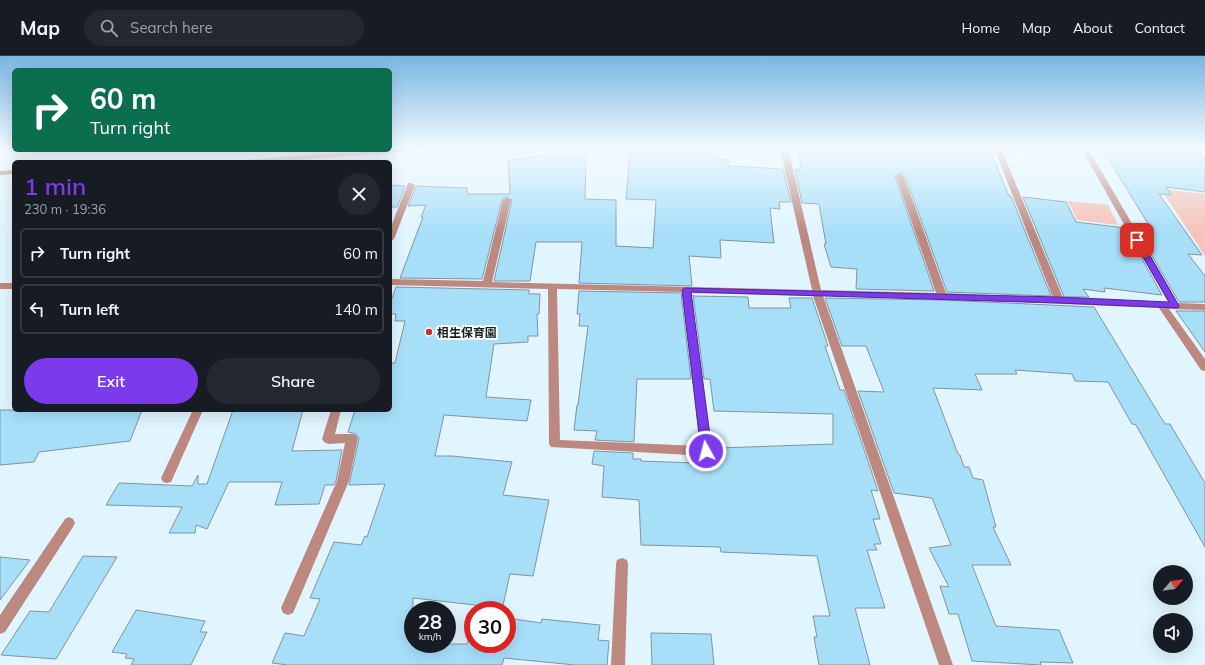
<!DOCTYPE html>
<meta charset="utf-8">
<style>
:root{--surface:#171b24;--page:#242831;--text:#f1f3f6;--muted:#9ea1a6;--line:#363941;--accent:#7c3aed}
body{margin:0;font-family:Mulish,"Noto Sans JP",sans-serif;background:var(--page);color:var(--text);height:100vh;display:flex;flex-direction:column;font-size:15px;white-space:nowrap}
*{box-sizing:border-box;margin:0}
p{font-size:13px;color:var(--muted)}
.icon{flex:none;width:22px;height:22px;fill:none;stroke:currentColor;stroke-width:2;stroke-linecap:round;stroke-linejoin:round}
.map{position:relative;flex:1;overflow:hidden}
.panel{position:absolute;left:12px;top:104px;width:380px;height:252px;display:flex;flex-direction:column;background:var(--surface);border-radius:6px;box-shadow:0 4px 16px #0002}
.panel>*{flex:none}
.hud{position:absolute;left:12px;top:12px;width:380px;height:84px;border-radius:6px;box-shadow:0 4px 16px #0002;background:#0b6e4f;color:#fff;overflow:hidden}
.needle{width:26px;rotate:61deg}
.controls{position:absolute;left:1153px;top:509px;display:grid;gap:8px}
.controls a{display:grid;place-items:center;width:40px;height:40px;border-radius:50%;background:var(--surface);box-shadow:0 4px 16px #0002;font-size:20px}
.speed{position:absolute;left:404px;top:545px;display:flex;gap:8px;font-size:20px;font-weight:700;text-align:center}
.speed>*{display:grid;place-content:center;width:52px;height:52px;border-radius:50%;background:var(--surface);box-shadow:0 4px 16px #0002;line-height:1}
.speed small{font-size:10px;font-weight:400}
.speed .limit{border:6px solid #d22;background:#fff;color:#111}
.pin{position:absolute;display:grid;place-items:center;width:34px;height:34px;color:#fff;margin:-17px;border-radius:8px;box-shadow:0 2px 6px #0006}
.me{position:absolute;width:44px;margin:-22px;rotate:353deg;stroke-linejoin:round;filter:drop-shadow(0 0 3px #0008)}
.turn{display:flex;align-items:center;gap:14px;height:84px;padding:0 12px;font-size:18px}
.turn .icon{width:52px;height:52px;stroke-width:2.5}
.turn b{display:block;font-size:28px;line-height:34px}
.round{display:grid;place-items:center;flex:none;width:42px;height:42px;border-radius:21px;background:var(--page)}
.summary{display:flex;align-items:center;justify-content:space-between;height:68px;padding:0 12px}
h1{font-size:24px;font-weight:600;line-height:30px;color:var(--accent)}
.primary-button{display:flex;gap:8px;margin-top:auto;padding:8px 12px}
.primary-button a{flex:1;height:46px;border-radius:24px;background:var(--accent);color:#fff;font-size:16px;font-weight:600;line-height:46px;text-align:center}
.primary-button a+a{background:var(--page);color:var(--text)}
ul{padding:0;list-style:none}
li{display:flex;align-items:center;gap:12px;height:50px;margin:0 8px 6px;padding:0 4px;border:2px solid var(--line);border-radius:6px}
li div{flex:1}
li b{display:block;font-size:15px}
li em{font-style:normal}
header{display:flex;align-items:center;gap:24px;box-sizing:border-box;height:56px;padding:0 20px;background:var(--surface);border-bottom:1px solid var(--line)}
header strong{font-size:19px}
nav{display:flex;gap:22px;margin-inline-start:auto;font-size:14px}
.search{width:280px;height:36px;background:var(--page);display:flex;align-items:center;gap:10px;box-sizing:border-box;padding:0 14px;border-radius:22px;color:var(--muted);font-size:15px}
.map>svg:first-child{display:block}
</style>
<header>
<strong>Map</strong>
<div class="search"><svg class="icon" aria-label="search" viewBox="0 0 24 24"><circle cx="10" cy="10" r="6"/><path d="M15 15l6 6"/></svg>Search here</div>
<nav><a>Home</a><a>Map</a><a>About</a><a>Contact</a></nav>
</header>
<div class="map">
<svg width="1205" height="609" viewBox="0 0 1205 609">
<rect width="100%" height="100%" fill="#e1f5ff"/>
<g fill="#f7c2b8">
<path d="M1161 133 1205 138V200Z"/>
<path d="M1068 145 1108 149 1118 169 1077 164Z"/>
</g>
<g fill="#a7dff9" stroke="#82949d">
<path d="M640 92 683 94V92H718V103L728 104V110L783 113 791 146H779L780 153 770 152 774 187 720 184 721 202 689 200 692 230 579 227 582 186H536L530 225H494L512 144 506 141 502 144 482 223 400 222 423 161H421L426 149 408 150 416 130 467 132V138H510L508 104 554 99H582V100H586L585 143 616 144V190L653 192 656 144 626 143 630 96H639Z"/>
<path d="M801 92H989L1009 140H1011L1051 240 947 236 905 119 901 117 895 120 934 235 856 233 857 213 831 211 824 188H826L819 148 802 147 795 113 800 114 799 112H801L799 97H801Z"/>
<path d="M1102 92H1196L1205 104V136L1166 131 1171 139 1159 138 1202 199 1188 198 1205 220V246H1179L1137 174 1153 176Z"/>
<path d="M390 129 405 130 397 151H390Z"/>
<path d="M1023 141 1066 146 1076 166 1125 172 1162 239 1104 232 1105 236 1083 233 1089 241H1064Z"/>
<path d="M396 231 529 234V238H540L539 258H537L538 280H528V286L494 288 486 341 531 344 527 365 444 359 435 400H452L512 406 503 439 549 444 533 520 510 518 502 554H477V552H475V549L413 542V588H467L473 567V588H507V562L541 567 542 563 600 569 598 584 609 585 607 609H575L504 602 502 609H288L272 607 285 577 304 580 320 543 310 542 334 486 361 489 365 480 367 481 385 428 349 429 359 382 356 378 348 376 355 354H390V307H395L405 265H395L396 258H390V248Z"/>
<path d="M579 235 681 237 691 323H637L634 386 595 384 597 375 574 374 577 349H578L588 270H579L580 258H577Z"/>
<path d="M693 239V240L748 241 749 252H791L789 242H812L828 290H825L840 334H844L878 435 871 434 880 463H873L881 488H874L877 494H867L885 552H855L870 609H819L814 581H817L813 560H830L817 500 721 496 720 491 641 489 639 444 602 441 604 410 592 408 594 395 633 397V403H641V405L722 408 719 392 833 388V358L714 355 710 323H704Z"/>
<path d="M825 242 942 244 1094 251 1165 368H1170L1205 427V491L1136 369 1132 368 1108 326 1075 325 1072 318 1015 314 1017 318H975L982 334 933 332 958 398 960 399 964 411H969L973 422 983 424 996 471H993L1011 509H972L996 570 1059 574 1073 607 1040 606 1041 609 972 605 958 558H949L940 530 949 531 929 492 951 489 932 442 894 437 858 335 884 336 866 290H842Z"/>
<path d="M1176 255H1205V296L1179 259Z"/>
<path d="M0 354H142L130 385 39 396 34 406 0 409Z"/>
<path d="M233 354H303L292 395 342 394 336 425 334 429H325L319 448 275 449 282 426H229L207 473 196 469 195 477H169L182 451 106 449 119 427 192 430 198 419V428H207Z"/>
<path d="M83 500 117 501 56 603 1 599 30 555 49 556Z"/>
<path d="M0 501 30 504 0 544Z"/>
<path d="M136 554 205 565 200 576H207L191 609H131L134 603 125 602 127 598 112 596Z"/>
<path d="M651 577 711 578 714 609H652Z"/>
</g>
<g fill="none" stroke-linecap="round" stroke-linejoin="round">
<g fill="#bc8880" fill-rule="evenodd">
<path d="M780 92H788L821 234 936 237 896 120 900 118 904 120 946 237 1053 242 994 92H1001L1063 242 1168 246 1081 92H1088L1178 247 1205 248V254L1169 253 1205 303V315L1201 314 1159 252 942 243 823 240 953 609H939L813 240 691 237 712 395 710 398 706 400 551 391 549 388 548 233 390 229V223L483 225 503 144 507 142 511 144 492 226 812 234ZM557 233 682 236 700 390 560 384Z"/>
<path d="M408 127H411L415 129 394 183 390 186V173Z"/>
<rect x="0" y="227" width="14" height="6"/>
<path d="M193 354H203L171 426 167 427 163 426 161 422Z"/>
<path d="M331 354H341L335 378H352L356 379 358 382 349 425 293 557 288 559 283 557 281 552 337 425 345 387 328 388 324 386 322 383Z"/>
<path d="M69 461 73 463 75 467 73 471 5 576 0 578V559L65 463Z"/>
<path d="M622 502 627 504 628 508 625 609H611L616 508 617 504Z"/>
</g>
<g fill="#9d554a" fill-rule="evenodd">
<path d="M399 92H429L425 94 274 106H242L246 104 372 94H390V93Z"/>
<path d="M14 114V118L0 119V115Z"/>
</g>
</g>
<linearGradient id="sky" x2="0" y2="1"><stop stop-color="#79b6e2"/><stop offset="0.52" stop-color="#f2faff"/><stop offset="1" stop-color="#f2faff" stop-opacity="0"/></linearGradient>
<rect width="1205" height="177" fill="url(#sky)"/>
<path fill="#7c3aed" stroke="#51269a" d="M1135 182H1140L1141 184 1179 250 1178 252 1059 247 691 236 712 395 710 398 706 399 703 398 701 395 682 234 684 232 1059 241 1169 246 1133 184Z"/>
<circle fill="#c23527" stroke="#fff" stroke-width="1.5" cx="429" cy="276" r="4"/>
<g text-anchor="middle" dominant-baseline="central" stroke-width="4" stroke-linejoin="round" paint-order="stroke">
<g font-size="12" font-weight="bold" fill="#171f22" stroke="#fff" text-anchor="start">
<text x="437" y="276">相生保育園</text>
</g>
</g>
</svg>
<div class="controls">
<a><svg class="needle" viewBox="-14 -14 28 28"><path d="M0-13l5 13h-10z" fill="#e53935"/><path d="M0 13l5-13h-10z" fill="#9ea1a6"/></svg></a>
<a><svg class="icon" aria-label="sound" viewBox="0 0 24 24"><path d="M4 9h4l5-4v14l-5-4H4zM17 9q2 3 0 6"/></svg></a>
</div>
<div class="speed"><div>28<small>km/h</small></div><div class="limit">30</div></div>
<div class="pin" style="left:1137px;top:184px;background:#d93025"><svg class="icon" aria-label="arrive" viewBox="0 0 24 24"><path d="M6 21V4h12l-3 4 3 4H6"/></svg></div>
<svg class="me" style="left:706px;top:395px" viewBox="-20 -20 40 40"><circle r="17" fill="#7c3aed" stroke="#fff" stroke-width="3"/><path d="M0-11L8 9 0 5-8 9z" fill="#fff"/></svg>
<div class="hud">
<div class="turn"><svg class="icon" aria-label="right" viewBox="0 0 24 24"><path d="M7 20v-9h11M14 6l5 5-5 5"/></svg><div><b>60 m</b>Turn right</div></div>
</div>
<section class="panel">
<div class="summary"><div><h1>1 min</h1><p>230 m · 19:36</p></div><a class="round"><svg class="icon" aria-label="close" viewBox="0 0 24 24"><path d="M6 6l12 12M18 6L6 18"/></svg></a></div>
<ul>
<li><svg class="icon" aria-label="right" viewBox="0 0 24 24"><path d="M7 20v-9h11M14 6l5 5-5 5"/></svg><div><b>Turn right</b></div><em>60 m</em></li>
<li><svg class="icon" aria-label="left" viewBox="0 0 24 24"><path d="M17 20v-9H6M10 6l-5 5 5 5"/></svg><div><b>Turn left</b></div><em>140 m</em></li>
</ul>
<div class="primary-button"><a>Exit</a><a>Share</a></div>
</section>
</div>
